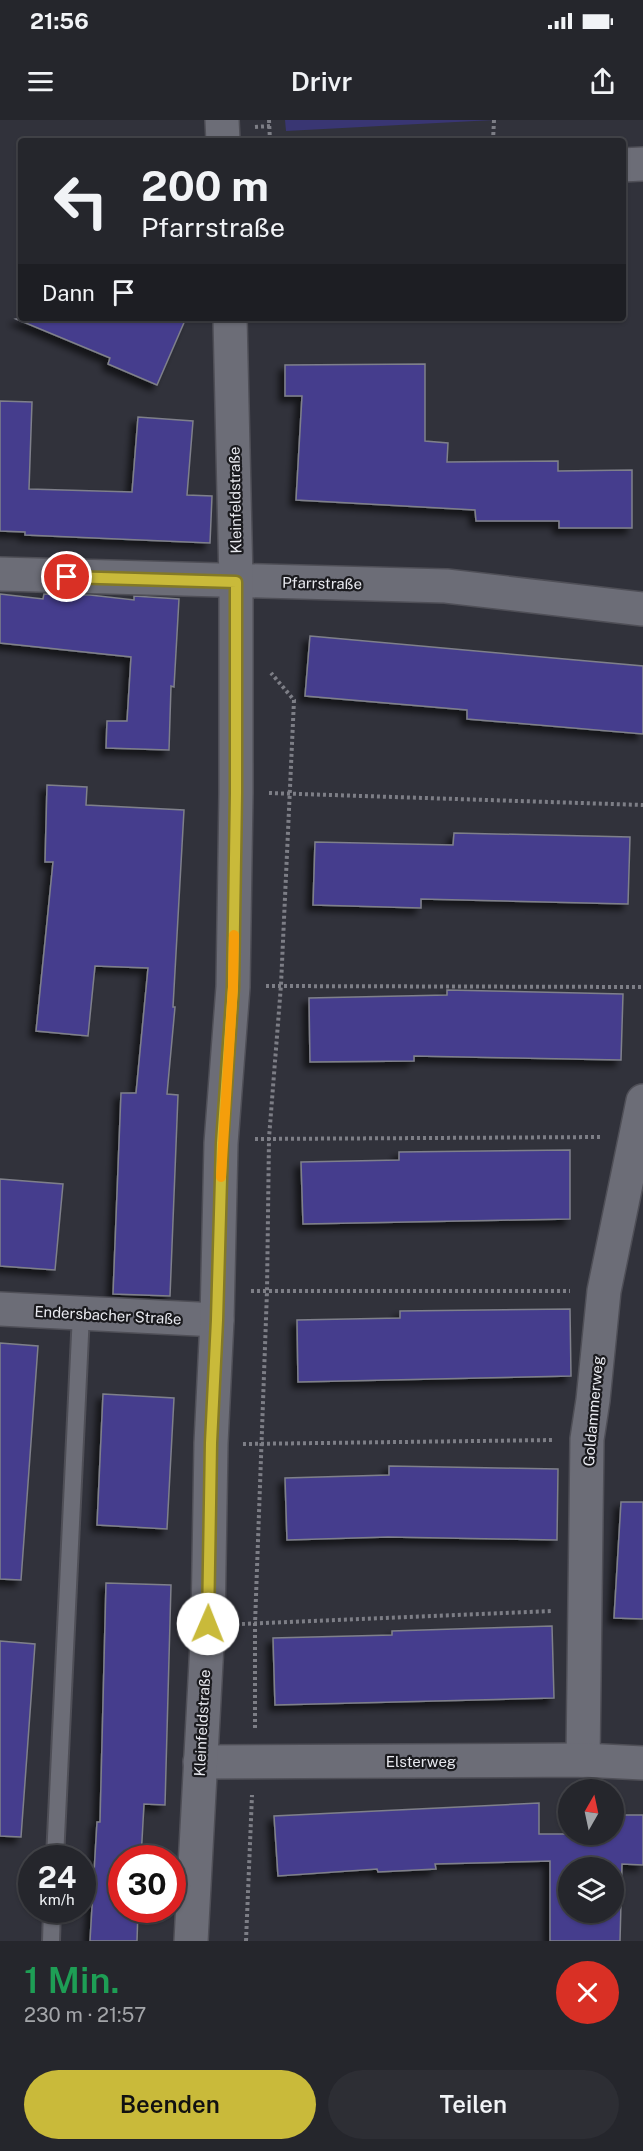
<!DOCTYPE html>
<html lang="de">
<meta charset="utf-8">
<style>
:root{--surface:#25262c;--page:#2d2e34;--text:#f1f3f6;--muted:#a3a5a9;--line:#424348;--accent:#c9ba3a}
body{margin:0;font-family:"Public Sans",sans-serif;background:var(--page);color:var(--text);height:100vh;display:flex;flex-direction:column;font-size:22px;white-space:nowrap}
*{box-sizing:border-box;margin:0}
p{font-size:20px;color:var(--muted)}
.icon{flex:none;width:33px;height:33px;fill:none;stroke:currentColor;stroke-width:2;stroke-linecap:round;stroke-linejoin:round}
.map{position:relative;height:1821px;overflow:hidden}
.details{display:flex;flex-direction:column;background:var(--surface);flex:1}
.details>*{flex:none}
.banner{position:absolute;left:18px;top:18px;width:608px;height:183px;border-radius:6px;box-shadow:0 2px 4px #0004,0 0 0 2px var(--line);background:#25262c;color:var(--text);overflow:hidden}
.needle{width:39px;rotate:9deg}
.controls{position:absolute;left:558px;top:1659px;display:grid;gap:12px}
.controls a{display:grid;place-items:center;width:66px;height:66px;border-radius:50%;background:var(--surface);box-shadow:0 2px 4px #0004,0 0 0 2px var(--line);font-size:30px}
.speed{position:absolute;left:18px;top:1725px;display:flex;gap:12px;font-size:30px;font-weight:700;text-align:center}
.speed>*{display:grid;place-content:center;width:78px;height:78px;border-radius:50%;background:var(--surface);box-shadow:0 2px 4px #0004,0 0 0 2px var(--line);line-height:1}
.speed small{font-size:15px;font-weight:400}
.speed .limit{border:9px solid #d22;background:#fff;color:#111}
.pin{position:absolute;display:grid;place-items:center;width:51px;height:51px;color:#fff;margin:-26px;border:3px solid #fff;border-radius:50%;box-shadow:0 2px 6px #0007}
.me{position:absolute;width:66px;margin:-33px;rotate:1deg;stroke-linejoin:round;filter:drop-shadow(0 0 4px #0008)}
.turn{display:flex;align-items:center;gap:21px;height:126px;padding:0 24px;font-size:27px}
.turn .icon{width:78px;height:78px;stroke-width:2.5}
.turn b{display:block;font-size:42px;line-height:51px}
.then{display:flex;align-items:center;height:57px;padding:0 24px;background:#0003;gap:12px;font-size:22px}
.round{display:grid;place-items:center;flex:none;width:63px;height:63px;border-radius:32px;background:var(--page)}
.headline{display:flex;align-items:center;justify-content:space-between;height:102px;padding:0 24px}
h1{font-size:36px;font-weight:600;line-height:45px;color:#1e9e55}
.primary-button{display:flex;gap:12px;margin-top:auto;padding:12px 24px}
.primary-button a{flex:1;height:69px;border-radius:36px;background:var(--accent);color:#111;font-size:24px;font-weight:600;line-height:69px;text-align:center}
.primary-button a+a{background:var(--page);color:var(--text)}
.status{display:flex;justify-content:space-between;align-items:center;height:42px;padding:0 30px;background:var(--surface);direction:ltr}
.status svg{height:16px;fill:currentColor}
header{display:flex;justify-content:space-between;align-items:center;height:78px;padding:0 24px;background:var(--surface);font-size:27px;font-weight:600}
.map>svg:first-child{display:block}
</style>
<div class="status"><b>21:56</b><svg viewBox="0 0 49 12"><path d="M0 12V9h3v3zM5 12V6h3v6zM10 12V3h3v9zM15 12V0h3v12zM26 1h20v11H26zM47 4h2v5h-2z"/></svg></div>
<header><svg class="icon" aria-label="menu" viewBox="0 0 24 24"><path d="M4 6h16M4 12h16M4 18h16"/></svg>Drivr<svg class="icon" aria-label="share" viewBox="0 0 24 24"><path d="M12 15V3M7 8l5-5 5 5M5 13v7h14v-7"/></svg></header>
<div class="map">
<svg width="643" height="1821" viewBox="0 0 643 1821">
<defs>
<filter id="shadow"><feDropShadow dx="-5.5" dy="5.5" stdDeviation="3" flood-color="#0009"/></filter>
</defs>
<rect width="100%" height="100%" fill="#31323b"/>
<path fill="#393673" d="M285 0H560H494L286 11Z"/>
<g fill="#443d8d" stroke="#7f808a" stroke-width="1.5" fill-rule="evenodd" filter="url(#shadow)">
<path d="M21 198H186L157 265 108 244 110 238 16 199Z"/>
<path d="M425 244V321L448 323 447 342 558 341V351L632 350V408H559V401H476L475 390 296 380 302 276H285V245Z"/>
<path d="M0 281 32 282 29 369 132 372 138 297 193 301 187 375 212 376 210 423 25 415V412L0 411Z"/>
<path d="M0 474 43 479 44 474 90 475 134 480V476L179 479 174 567 171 566 169 630 106 628 107 601H127L131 537 0 523Z"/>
<path d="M310 516 643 546V614L467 599V590L305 576Z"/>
<path d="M47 665 87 667 86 685 184 690 173 887H175L167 974 178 975 170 1176 113 1174 121 973H136L148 848 95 846 88 916 36 911 53 742H45Z"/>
<path d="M454 713 630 717 628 784 421 779V788L313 785 315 722 453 725Z"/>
<path d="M447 870 623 874 621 940 414 936V941L310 942 309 878 447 875Z"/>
<path d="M570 1030V1099L303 1104 301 1042 399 1040V1032Z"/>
<path d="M0 1059 63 1064 55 1150 0 1146Z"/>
<path d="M570 1189 571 1256 298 1262 297 1200 400 1198V1191Z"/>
<path d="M0 1223 38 1226 21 1460 0 1459Z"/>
<path d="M103 1274 174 1278 167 1409 97 1405Z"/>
<path d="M389 1346 558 1349 557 1420 388 1417 287 1420 285 1358 389 1355Z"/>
<path d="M621 1382H643V1499L614 1498Z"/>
<path d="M106 1463 171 1465 165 1685 144 1684 141 1738H122V1790H138L137 1821H90L97 1702H100Z"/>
<path d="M552 1506 554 1578 275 1585 273 1518 392 1515V1511Z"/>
<path d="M0 1521 35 1524 21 1717 0 1716Z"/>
<path d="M539 1683V1714H614V1695H643V1745L622 1744 620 1821H550V1741L435 1744 436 1749 378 1752 377 1749 278 1756 274 1696ZM568 1748H614V1792H568Z"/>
</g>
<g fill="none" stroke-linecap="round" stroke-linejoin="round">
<defs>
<g id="lane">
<path d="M55 1738 81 1194"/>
<path d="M51 1821 52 1790"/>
</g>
<g id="street">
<path d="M222 0 223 21"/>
<path d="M622 45 643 44"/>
<path d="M0 454 446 466 643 489"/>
<path d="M0 1189 217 1200"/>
<path d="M583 1640 587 1319 593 1280 604 1171 643 981"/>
<path d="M200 1642 583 1640 643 1643"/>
<path d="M191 1821 208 1505 211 1323 217 1200 221 1023 233 867 236 673V462L230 198"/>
</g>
</defs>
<use href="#lane" stroke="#4f4f57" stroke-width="20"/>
<use href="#street" stroke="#4f4f57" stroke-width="36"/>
<g stroke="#7d7e86" stroke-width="4" stroke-dasharray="3 3" stroke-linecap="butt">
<path d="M269 0 270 21"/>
<path d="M255 7 270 6"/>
<path d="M493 21 494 0"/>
<path d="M269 673 643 685"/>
<path d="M266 866 643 867"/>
<path d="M255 1019 601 1017"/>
<path d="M251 1171H570"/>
<path d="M243 1324 554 1320"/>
<path d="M242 1504 552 1491"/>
<path d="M255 1608V1504L267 1171 269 1018 281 865 294 580 271 553"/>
<path d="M246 1821 252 1675"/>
</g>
<use href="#lane" stroke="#6c6d77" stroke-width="16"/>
<use href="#street" stroke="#6c6d77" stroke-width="33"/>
</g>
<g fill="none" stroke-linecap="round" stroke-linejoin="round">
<defs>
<path id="route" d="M67 457 236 462V673L233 867 222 1023 217 1200 211 1323 208 1504"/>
</defs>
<use href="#route" stroke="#837926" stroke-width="15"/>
<use href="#route" stroke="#c9ba3a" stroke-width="10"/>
<path stroke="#f59e0b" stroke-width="10" d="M221 1057 233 867 234 815"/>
</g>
<g text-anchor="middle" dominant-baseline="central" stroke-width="4.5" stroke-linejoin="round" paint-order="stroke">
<g font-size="15" fill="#e8e9ef" stroke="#1a1a1e">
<text transform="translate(235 380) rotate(-91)">Kleinfeldstraße</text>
<text transform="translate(322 463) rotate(1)">Pfarrstraße</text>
<text transform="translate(108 1195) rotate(3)">Endersbacher Straße</text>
<text transform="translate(593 1291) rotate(-85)">Goldammerweg</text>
<text transform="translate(202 1603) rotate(-87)">Kleinfeldstraße</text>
<text x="421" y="1641">Elsterweg</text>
</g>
</g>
</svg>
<div class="controls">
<a><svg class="needle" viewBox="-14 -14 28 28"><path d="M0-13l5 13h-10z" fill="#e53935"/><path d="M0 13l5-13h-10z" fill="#a3a5a9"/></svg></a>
<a><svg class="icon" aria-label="layers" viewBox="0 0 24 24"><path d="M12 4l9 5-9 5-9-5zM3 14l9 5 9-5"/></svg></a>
</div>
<div class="speed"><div>24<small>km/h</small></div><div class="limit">30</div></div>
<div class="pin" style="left:67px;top:457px;background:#d93025"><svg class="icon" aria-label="arrive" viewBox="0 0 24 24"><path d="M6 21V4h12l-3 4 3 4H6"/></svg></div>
<svg class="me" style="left:208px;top:1504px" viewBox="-20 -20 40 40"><circle r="19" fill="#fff"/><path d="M0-13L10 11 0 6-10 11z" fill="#c9ba3a"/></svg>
<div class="banner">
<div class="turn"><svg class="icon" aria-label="left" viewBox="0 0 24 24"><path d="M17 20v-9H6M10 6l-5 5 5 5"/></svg><div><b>200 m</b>Pfarrstraße</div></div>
<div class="then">Dann<svg class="icon" aria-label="arrive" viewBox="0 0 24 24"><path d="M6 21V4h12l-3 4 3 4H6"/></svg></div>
</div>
</div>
<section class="details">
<div class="headline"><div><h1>1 Min.</h1><p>230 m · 21:57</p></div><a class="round" style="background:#d93025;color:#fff"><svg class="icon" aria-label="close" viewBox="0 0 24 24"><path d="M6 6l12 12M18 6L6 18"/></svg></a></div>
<div class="primary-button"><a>Beenden</a><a>Teilen</a></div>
</section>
